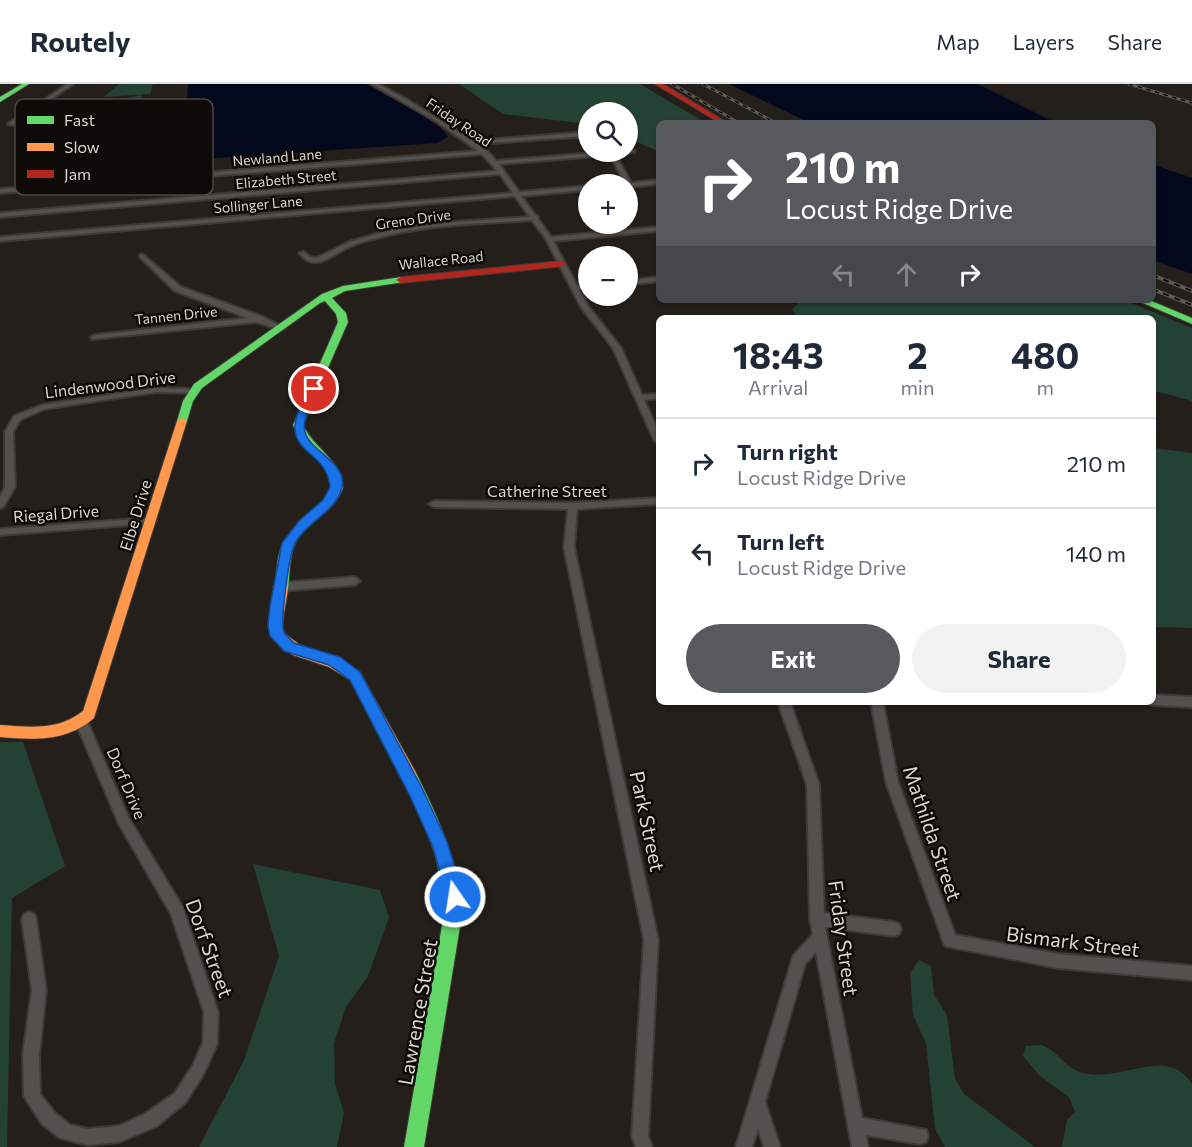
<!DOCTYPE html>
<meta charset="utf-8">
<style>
:root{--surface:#fff;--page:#f2f2f3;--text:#1f2937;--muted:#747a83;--line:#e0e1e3;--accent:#565a5f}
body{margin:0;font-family:Commissioner,sans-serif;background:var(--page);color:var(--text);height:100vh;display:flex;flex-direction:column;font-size:22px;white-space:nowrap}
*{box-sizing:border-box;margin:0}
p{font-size:20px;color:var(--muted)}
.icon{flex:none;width:33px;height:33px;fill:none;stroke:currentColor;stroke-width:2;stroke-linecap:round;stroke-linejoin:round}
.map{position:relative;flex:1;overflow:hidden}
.details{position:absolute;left:656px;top:231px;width:500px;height:390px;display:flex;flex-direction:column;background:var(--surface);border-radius:9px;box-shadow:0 2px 4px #0004}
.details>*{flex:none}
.guide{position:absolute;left:656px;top:36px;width:500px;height:183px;border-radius:9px;box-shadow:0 2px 4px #0004;background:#565a5f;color:#fff;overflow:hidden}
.tools{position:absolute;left:578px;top:18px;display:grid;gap:12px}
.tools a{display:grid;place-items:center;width:60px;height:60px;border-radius:50%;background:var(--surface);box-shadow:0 2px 4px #0004;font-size:30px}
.pin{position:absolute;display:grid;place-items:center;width:51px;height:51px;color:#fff;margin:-26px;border:3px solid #fff;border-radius:50%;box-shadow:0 2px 6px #0007}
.me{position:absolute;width:66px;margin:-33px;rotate:347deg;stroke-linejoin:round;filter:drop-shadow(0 0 4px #0008)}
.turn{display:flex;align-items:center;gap:21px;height:126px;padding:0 30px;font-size:27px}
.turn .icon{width:78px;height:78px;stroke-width:2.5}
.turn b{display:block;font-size:42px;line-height:51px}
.lanes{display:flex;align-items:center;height:57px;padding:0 30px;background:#0003;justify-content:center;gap:30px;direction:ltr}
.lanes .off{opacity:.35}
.eta{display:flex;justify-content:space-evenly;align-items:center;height:102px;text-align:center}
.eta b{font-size:36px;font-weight:700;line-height:42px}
.cta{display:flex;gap:12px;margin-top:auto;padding:12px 30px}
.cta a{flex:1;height:69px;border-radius:36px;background:var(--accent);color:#fff;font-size:24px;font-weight:700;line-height:69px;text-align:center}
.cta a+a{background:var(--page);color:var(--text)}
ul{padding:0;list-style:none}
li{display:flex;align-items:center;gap:18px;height:90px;padding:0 30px;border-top:2px solid var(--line)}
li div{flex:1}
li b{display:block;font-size:22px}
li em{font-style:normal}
header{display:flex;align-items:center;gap:36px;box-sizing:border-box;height:84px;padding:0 30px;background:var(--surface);border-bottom:2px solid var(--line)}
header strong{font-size:28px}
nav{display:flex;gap:33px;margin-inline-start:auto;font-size:21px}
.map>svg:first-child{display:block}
</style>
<header>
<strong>Routely</strong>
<nav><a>Map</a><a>Layers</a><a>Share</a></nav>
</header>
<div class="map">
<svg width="1192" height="1063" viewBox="0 0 1192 1063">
<rect width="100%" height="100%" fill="#241f1a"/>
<g fill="#244233">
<path d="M119 0H153L150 10 104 13Z"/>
<path d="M459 0H640L706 39H658V67L627 54V28H588V40L503 30Z"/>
<path d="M141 11 144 20 139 30 83 32 99 20Z"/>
<path d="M801 216H1124L1192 244V317L1152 306V234H799L792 226Z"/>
<path d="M1154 364 1192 369V544L1152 543Z"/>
<path d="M0 658H23L65 782 12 814 7 1063H0Z"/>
<path d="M253 780 380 806 389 833 368 892 346 923 334 959 335 1000 344 1029 337 1063H199L244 976 279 872Z"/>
<path d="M919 876 931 882 934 911 947 931 955 995 964 1010 1035 1063H945L935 1045 926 959 913 931 910 889Z"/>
<path d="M1041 961C1058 966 1064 984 1083 989 1124 999 1166 960 1192 1000V1063H1062L1067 1036 1075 1028 1069 1013 1040 992 1023 972 1026 962Z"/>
</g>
<g fill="#03081d">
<path d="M190 0H366L417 28 441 44 448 53 437 59 187 76 184 72 188 1Z"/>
<path d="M729 0H978L1056 39H810Z"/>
<path d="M1152 80 1192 94V190L1152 176Z"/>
</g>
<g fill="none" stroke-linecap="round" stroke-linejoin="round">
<defs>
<g id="street">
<path d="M68 0H73L13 41 8 40Z"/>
<path d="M372 0H378L406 15 473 57 588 48V52L477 60 487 67 496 77 607 68H627V66L635 67 634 68 615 70 631 99 658 96V100L627 103 610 71 499 80 519 108 588 102V106L521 112 536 132 538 133V135L551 153 658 143V147L553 157 577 202 588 201V205L579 206 588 222 621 264 642 311 658 310V314L644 316 658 347V359L654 356 613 264 581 223 546 155 532 136C480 140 424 140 373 155 364 157 355 160 347 164 329 172 316 189 299 169L304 168 310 173 317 174 349 158 391 146 453 138 530 133 515 112 0 157V153L513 109 500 90 0 133V129L497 87 482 70 0 109V105L478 67 436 37Z"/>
<path d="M142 170 181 203 263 233 285 244 281 246 257 238 92 255 91 253 95 251 248 234 175 207 140 173V171Z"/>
<path d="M658 193V197L627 201V197Z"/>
<path d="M156 304 193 305 197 307 193 309 156 308 44 325 20 336 13 348 15 403 3 423 0 424V413L5 403V348L14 332 42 321Z"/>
<path d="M658 414V420L577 425 574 463 658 856 648 1052 652 1063H636L632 1052 644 856 564 463 568 425 434 423 429 420 434 417 573 419Z"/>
<path d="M151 434 156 437 154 439 0 451V445Z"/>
<path d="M355 493 360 497 355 501 279 507 274 503 279 499Z"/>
<path d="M1152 611 1192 613V623L1152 621 1147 618H1152Z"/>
<path d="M778 618H790L819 701 824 829 894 838 899 840 901 845 899 850 894 852 825 843 862 1034 926 1046 928 1052 926 1058 920 1060 866 1051 868 1063H852L816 868 805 880 765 1018 780 1063H764L758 1044 752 1063H736L792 876 794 871 813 850 810 835 807 701Z"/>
<path d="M871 618H883L898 698 955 851 1058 870 1192 882V896L1058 884 945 862 886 698Z"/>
<path d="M82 634 86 636 88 639 128 733 182 822 218 928 217 960 203 991 185 1019 157 1042 119 1058 88 1061 60 1054 42 1040 27 1017 24 1012 23 971 32 906 22 835 24 830 29 828 34 830 36 835 46 906 39 971 40 1010 54 1028 70 1041 88 1045 119 1042 145 1030 175 1009 193 981 203 959 204 928 171 830 119 740 76 639 78 636Z"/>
</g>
<g id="fast">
<path d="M22 0H29L0 18V13Z"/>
<path d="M401 193 404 194V198L345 207 332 214 346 229 348 238 303 341C314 365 341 375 343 404 333 430 308 436 296 458 289 472 290 490 288 505L286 508H276L274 505C277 490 276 473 283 459 294 436 336 423 330 394 327 375 301 360 293 341L338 238 336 230 325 217 320 219 202 304 193 317 187 337 182 340 177 337 183 317 194 300 322 210 343 202Z"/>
<path d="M1136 216H1149L1192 234V240Z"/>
<path d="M409 685 415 687C437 731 457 775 463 824L424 1063H404L445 824 436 773 424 740 401 692 403 687Z"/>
</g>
<g id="slow">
<path d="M182 334 187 337 94 634C66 658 35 656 0 653V641C30 643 58 647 83 627L177 337Z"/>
<path d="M281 500 288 505 282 542 285 550 303 563 339 575 360 588 415 687 417 692 415 697 409 699 403 697 350 596 329 583 293 571 275 557 268 542 274 505Z"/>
</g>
<g id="jam">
<path d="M655 0H663L728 39H720Z"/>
<path d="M562 177 566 180 565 182 401 199 396 196 401 193Z"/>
</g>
</defs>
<use href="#street" stroke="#3e3a36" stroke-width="4"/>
<use href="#fast" stroke="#3e3a36" stroke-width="2"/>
<use href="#slow" stroke="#3e3a36" stroke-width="2"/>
<use href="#jam" stroke="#3e3a36" stroke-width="2"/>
<use href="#street" fill="#54504d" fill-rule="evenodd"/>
<use href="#fast" fill="#63d668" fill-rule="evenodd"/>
<use href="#slow" fill="#ff974d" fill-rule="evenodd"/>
<use href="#jam" fill="#b3261e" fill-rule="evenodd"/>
<defs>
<g id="rail-far1">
<path d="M672 0 739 39"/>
<path d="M703 0 776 39"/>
<path d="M1129 0 1192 19"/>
</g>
<g id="rail">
<path d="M1152 191 1192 207"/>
<path d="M1152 205 1192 221"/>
</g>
</defs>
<use href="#rail-far1" stroke="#5d5a56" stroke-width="3"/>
<use href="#rail" stroke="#5d5a56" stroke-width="4"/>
<use href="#rail-far1" stroke="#0d0a07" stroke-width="1.5" stroke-dasharray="4.5" stroke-linecap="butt"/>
<use href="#rail" stroke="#0d0a07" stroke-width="2" stroke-dasharray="6" stroke-linecap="butt"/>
</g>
<path fill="#1a73e8" stroke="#114b97" stroke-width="1.5" d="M314 302 319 305C314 316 301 335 305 348 310 368 347 378 342 403 337 427 306 438 295 459 289 471 280 536 284 549L294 559 340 573 360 588 422 704 447 758 464 813 461 819 455 822 449 819 447 813 433 763 410 712 350 596 329 581 284 567 270 552 268 542 270 522 282 459 299 437 323 416 330 403C327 363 278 371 301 321 304 314 306 305 314 302Z"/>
<g text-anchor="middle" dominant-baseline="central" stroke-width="5" stroke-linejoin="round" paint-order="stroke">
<g font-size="14" fill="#dad6d0" stroke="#0d0a07">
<text transform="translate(459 38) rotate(34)">Friday Road</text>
<text transform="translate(277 73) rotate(-5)">Newland Lane</text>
<text transform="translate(286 95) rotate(-5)">Elizabeth Street</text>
<text transform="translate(258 120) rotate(-5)">Sollinger Lane</text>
<text transform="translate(413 135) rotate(-8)">Greno Drive</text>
<text transform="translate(441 176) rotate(-6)">Wallace Road</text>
<text transform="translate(176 231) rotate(-6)">Tannen Drive</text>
</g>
<g font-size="16" fill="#dad6d0" stroke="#0d0a07">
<text transform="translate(110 300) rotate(-7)">Lindenwood Drive</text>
<text x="547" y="406">Catherine Street</text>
<text transform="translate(56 429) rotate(-4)">Riegal Drive</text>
<text transform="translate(135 431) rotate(-73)">Elbe Drive</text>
<text transform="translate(127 699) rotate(67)">Dorf Drive</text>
</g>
<g font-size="20" fill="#dad6d0" stroke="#0d0a07">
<text transform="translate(648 737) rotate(78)">Park Street</text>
<text transform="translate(933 749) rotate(71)">Mathilda Street</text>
<text transform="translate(844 854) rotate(82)">Friday Street</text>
<text transform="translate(1073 857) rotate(7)">Bismark Street</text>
<text transform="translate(210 864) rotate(70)">Dorf Street</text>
<text transform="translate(417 928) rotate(-80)">Lawrence Street</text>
</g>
</g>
<rect x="15" y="15" width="198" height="96" rx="9" fill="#0d0a07" stroke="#4a4743" stroke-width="1.5"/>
<rect x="27" y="32" width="27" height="8" fill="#63d668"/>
<rect x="27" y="59" width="27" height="8" fill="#ff974d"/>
<rect x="27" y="86" width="27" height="8" fill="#b3261e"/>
<g font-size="16" fill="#dad6d0">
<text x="64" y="42">Fast</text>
<text x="64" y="69">Slow</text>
<text x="64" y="96">Jam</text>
</g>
</svg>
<div class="tools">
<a><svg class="icon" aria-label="search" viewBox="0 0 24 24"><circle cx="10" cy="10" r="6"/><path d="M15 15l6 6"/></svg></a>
<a>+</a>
<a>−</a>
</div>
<div class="pin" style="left:314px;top:305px;background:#d93025"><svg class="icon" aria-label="arrive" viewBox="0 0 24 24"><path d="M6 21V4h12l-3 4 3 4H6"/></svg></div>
<svg class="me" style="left:455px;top:813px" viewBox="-20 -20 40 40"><circle r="17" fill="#1a73e8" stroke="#fff" stroke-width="3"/><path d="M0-11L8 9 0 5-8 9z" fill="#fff"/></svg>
<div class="guide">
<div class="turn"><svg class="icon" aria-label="right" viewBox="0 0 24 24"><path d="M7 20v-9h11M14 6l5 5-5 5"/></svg><div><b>210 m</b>Locust Ridge Drive</div></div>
<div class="lanes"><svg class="icon off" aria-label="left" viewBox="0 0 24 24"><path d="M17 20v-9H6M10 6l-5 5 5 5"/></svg><svg class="icon off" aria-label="ahead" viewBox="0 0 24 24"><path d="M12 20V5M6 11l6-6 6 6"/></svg><svg class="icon" aria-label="right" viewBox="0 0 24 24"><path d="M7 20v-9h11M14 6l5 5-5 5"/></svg></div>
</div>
<section class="details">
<div class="eta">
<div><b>18:43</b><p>Arrival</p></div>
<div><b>2</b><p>min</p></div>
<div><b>480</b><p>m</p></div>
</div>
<ul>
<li><svg class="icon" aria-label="right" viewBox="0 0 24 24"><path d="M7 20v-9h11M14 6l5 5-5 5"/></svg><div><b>Turn right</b><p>Locust Ridge Drive</p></div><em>210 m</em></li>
<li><svg class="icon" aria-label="left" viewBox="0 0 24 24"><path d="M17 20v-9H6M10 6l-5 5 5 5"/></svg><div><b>Turn left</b><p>Locust Ridge Drive</p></div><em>140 m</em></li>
</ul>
<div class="cta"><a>Exit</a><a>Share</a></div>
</section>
</div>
